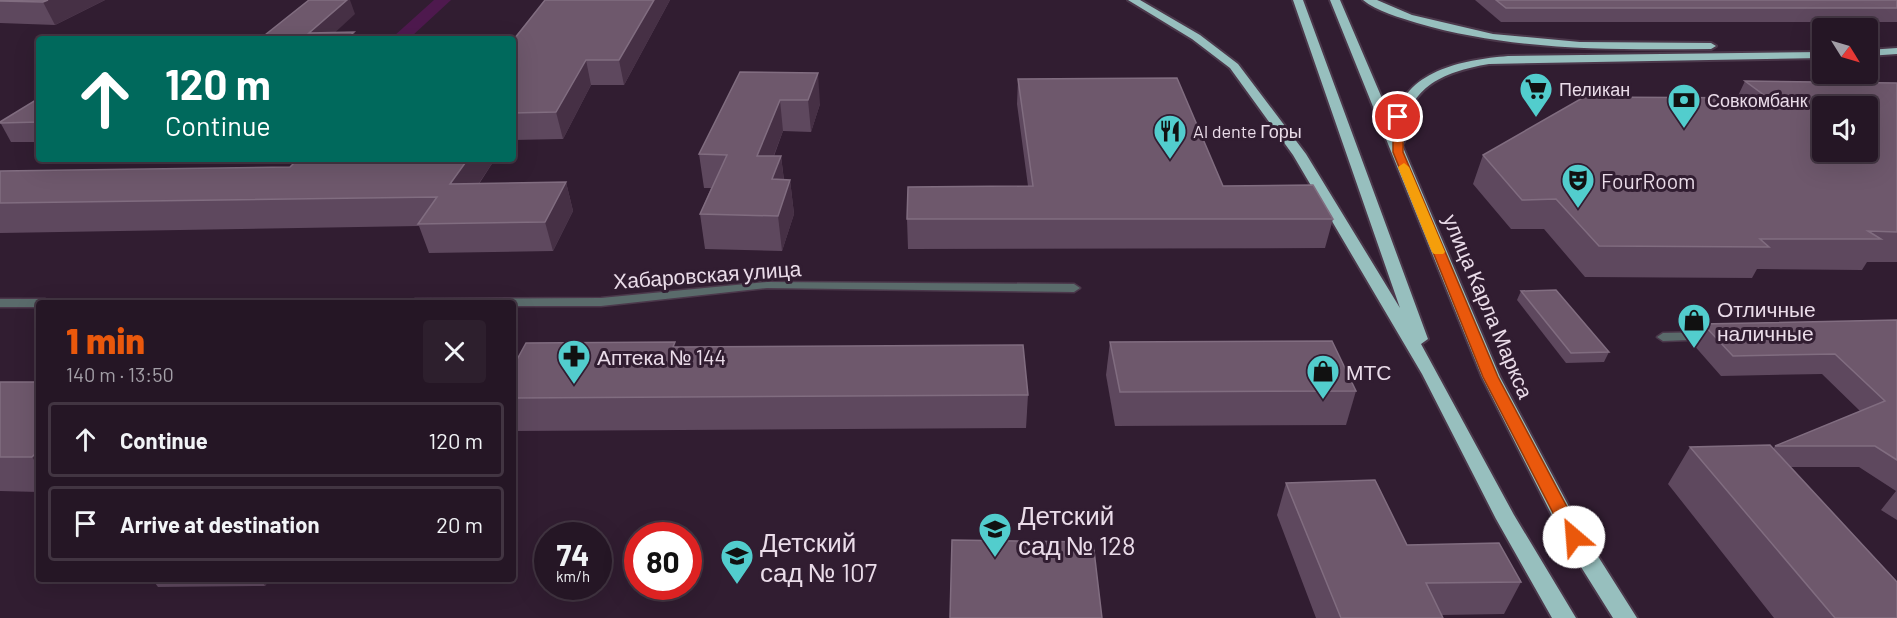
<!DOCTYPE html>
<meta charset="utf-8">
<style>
:root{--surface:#251625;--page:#2d1f2d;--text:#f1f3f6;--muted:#a39fa7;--line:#423542;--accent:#ea580c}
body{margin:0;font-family:Barlow,sans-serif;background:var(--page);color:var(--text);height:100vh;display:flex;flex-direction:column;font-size:22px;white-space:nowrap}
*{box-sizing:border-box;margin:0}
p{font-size:20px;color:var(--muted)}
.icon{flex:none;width:33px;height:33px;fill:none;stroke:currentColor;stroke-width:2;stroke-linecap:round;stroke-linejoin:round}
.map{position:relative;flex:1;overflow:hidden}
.side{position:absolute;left:36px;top:300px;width:480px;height:282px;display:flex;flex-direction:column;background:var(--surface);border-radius:6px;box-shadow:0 6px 24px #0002,0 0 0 2px var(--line)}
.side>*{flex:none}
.top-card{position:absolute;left:36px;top:36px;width:480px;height:126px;border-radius:6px;box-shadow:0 6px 24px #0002,0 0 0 2px var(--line);background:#00695c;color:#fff;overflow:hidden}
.needle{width:39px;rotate:127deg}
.tools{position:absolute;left:1812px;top:18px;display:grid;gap:12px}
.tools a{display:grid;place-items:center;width:66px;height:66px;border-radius:6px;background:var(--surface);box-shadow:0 6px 24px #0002,0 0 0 2px var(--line);font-size:30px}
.speed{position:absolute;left:534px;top:522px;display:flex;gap:12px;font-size:30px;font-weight:700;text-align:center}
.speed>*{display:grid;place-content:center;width:78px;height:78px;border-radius:50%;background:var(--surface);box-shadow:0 6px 24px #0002,0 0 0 2px var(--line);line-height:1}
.speed small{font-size:15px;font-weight:400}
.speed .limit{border:9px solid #d22;background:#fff;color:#111}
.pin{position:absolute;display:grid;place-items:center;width:51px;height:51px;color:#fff;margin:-26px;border:3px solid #fff;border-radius:50%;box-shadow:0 2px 6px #0007}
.me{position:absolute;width:66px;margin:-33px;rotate:333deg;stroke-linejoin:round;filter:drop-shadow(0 0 4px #0008)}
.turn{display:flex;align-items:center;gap:21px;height:126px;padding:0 30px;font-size:27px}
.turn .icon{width:78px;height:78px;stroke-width:2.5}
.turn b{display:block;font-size:42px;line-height:51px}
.round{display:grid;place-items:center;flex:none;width:63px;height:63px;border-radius:6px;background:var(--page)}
.summary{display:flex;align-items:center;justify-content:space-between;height:102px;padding:0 30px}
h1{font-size:36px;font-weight:800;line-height:45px;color:var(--accent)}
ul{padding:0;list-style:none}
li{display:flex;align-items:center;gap:18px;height:75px;margin:0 12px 9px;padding:0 18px;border:3px solid var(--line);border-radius:6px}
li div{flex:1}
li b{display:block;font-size:22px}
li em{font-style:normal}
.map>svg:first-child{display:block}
</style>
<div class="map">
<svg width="1897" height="618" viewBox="0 0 1897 618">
<rect width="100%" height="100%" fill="#311d31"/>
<path fill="#4e194e" d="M434 0H451L412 36H394Z"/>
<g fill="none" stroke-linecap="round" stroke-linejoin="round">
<defs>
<g id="minor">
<path d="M767 282 1074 284 1080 288 1074 292 767 288 601 306H513V303H409L415 299 601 298Z"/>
<path d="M0 299H45L51 303H39V307H0Z"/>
<path d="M1710 332 1716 336 1714 339 1663 341 1657 337 1663 333Z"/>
</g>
<g id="trunk">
<path d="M1128 0H1140L1200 35 1238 64 1306 154 1400 308 1293 0H1303L1428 339 1421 344 1514 515 1576 618H1552L1496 519 1422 374 1293 155 1230 68 1192 39Z"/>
<path d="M1330 0H1340L1393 124C1404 70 1462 60 1508 56L1822 52V58L1489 64C1442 72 1404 88 1404 142L1402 145 1500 377 1582 531 1637 618H1613L1566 543 1482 377Z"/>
<path d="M1363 0H1377L1412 15 1493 34 1580 42 1711 43 1716 46 1711 49C1612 50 1513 51 1417 23 1401 18 1376 11 1363 0Z"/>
<path d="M1897 48V54L1868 56V50Z"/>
</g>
</defs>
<use href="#minor" stroke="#4b384b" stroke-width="3"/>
<use href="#trunk" stroke="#4b384b" stroke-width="4"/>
<use href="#minor" fill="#5a6b6b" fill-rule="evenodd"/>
<use href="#trunk" fill="#97bfbe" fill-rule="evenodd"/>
</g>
<g fill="#5e485e">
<path d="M0 0H105L55 25 0 23Z"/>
<path d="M545 0H670L624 85H591L563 139 513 140V39Z"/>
<path d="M1475 0H1897V22H1501Z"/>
<path d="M740 72 820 104 811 132 783 131 774 156H781L784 180H790L794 214 782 251 705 249 700 214 711 188H704L699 154Z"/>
<path d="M1018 79 1223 186 1333 219 1325 248 908 249 907 219 1028 186 1017 104Z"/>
<path d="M1745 81 1897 83V262H1867L1862 270 1757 269 1752 278 1585 277 1544 229H1511L1473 184 1483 155 1737 98Z"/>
<path d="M39 98V142H11L0 122Z"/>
<path d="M298 159H495L479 184 566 182 573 211 553 251 429 253 419 226 0 233V171L290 167Z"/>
<path d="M1521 291 1609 352 1604 362 1566 363 1517 300Z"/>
<path d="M1897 320V520L1881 510 1896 491 1859 467H1790L1897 618H1774L1668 484 1690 447 1773 449 1775 446 1860 411 1822 374 1721 376 1692 343 1703 324Z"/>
<path d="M1110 342 1356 391 1346 425 1115 426 1106 375Z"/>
<path d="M676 347 1028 395 1026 428 513 431V367Z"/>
<path d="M0 382H39V492L0 491Z"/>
<path d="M1286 483 1407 545 1521 582 1504 614 1442 615 1443 618H1316L1277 515Z"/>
<path d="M152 579H270L265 586 158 587Z"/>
</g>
<g fill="#463045">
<path d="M48 0H105L55 25 43 2Z"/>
<path d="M347 0H350L355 14 328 39 309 33Z"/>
<path d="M654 0H670L624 85 619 60Z"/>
<path d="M354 32 356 39H346Z"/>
<path d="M586 60 591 85 563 139 556 112Z"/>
<path d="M818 73 820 104 811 132 808 100Z"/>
<path d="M780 100 783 131 761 189 757 156Z"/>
<path d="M781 156 785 190 772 179Z"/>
<path d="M468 159H495L459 213 450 184Z"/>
<path d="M790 180 794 214 782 251 778 216Z"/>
<path d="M566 182 573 211 553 251 545 222Z"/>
<path d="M39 450V467L32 457Z"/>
<path d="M261 579H270L265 586Z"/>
</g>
<g fill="#6e586c" stroke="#816d80" stroke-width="1.5" fill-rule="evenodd">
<path d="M0 0H48L43 2 0 1Z"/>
<path d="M309 0H347L309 33 354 32 346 39H260Z"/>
<path d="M545 0H654L619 60H586L556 112 513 113V39H407L515 38Z"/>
<path d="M1496 0H1897V8H1506Z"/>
<path d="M740 72 818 73 808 100H780L757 156H781L772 179 790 180 778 216 700 214 727 155 699 154Z"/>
<path d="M1177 78 1223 186 1313 185 1333 219H907L908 187 1033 186 1018 79Z"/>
<path d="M1745 81 1897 83V232L1868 231 1881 239H1760L1769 247 1599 246 1556 199 1522 200 1483 155 1584 97 1768 98ZM1822 106H1868V152H1822Z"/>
<path d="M39 98V122L0 123V122Z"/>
<path d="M298 159H468L450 184 566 182 545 222 418 224 437 197 0 203V171L290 167Z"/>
<path d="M1556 290 1609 352 1571 353 1521 291Z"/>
<path d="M1897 320V460L1875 446H1775L1885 401 1835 354 1733 356 1703 324Z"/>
<path d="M1332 341 1356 391 1120 392 1110 342Z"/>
<path d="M675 342 673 347 1023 345 1028 395 513 398V367L526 343Z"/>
<path d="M0 382H39V450L32 457H0Z"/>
<path d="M1770 445 1897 582V618H1835L1690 447Z"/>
<path d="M1375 480 1407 545 1499 543 1521 582 1426 583 1443 618H1341L1286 483Z"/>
<path d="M952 540 1093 542 1102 618H950Z"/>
</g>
<path fill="#ea580c" stroke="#983908" stroke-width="1.5" d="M1398 113 1403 117V152L1498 377 1583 537 1580 542H1568L1483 377 1393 152V117Z"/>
<path fill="#f59e0b" d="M1404 163 1409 167 1445 252 1443 254H1434L1432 252 1398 167Z"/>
<defs>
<symbol id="supermarket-pin" viewBox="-11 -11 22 30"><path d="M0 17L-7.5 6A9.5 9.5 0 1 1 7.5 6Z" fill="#52cdcd" stroke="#311d31"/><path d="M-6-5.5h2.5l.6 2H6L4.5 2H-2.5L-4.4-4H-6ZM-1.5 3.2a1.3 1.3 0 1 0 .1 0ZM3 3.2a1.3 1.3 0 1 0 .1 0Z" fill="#111"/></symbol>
<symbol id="bank-pin" viewBox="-11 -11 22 30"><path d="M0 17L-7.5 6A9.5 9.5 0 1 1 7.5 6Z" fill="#52cdcd" stroke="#311d31"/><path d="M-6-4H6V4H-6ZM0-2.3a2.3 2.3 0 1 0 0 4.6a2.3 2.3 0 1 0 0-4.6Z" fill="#111"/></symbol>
<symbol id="restaurant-pin" viewBox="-11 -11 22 30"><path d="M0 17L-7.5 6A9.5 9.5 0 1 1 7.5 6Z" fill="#52cdcd" stroke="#311d31"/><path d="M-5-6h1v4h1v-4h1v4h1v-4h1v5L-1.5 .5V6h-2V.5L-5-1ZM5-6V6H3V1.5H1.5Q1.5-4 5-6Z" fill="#111"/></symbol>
<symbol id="theatre-pin" viewBox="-11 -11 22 30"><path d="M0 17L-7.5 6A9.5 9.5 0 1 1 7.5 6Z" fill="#52cdcd" stroke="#311d31"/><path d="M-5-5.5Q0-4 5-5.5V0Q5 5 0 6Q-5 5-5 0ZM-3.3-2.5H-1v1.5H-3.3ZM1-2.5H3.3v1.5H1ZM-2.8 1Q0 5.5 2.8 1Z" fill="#111"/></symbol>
<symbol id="shop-pin" viewBox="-11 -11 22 30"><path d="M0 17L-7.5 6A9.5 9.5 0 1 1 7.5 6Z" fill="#52cdcd" stroke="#311d31"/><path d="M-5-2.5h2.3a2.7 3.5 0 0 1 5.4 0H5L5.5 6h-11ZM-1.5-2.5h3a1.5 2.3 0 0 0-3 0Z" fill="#111"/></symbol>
<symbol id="pharmacy-pin" viewBox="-11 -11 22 30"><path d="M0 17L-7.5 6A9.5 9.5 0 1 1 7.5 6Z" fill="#52cdcd" stroke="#311d31"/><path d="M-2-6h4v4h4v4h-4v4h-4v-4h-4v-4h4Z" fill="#111"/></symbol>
<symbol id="school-pin" viewBox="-11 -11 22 30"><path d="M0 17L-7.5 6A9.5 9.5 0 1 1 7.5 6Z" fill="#52cdcd" stroke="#311d31"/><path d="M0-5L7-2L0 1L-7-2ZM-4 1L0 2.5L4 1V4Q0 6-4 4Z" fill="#111"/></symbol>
</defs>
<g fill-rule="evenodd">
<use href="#supermarket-pin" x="1517" y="70" width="38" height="52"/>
<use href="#bank-pin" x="1665" y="81" width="38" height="52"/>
<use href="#restaurant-pin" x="1151" y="112" width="38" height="52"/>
<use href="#theatre-pin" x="1559" y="161" width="38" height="52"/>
<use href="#shop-pin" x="1675" y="301" width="38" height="52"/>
<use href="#pharmacy-pin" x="555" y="337" width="38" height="52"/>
<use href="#shop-pin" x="1304" y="352" width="38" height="52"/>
<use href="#school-pin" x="976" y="510" width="38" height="52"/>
<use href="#school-pin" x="718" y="537" width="38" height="52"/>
</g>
<g text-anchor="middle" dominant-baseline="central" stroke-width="6" stroke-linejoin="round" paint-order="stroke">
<g font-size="18" fill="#eadce9" stroke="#311d31" text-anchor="start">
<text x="1559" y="89">Пеликан</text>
<text x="1707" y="100">Совкомбанк</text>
<text x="1193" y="131">Al dente Горы</text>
</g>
<g font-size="21" fill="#eadce9" stroke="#311d31" text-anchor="start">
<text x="1601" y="180">FourRoom</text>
<text x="1717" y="308">Отличные<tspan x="1717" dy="24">наличные</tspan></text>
<text x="597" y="356">Аптека № 144</text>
<text x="1346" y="371">МТС</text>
</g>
<g font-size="21" fill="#eadce9" stroke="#311d31">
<text transform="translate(707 274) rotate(-4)">Хабаровская улица</text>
<text transform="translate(1489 306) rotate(67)">улица Карла Маркса</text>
</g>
<g font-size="26" fill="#eadce9" stroke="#311d31" text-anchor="start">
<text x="1018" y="514">Детский<tspan x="1018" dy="30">сад № 128</tspan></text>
<text x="760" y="541">Детский<tspan x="760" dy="30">сад № 107</tspan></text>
</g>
</g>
</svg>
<div class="tools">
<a><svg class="needle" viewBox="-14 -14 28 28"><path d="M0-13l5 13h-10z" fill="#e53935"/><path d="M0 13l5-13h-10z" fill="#a39fa7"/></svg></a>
<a><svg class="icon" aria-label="sound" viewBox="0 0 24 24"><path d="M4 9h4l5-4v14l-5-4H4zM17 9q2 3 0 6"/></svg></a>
</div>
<div class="speed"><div>74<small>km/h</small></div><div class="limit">80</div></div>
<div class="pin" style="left:1398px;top:117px;background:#d93025"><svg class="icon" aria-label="arrive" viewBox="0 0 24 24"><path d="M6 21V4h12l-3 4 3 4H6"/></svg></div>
<svg class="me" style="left:1574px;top:537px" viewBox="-20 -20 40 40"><circle r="19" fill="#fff"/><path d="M0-13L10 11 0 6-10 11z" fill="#ea580c"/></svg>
<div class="top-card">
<div class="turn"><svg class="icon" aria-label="ahead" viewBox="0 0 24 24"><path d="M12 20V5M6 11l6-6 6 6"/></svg><div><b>120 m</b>Continue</div></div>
</div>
<section class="side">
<div class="summary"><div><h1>1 min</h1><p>140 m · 13:50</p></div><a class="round"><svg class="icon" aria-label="close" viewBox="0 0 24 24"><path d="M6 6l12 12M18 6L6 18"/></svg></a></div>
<ul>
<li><svg class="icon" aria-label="ahead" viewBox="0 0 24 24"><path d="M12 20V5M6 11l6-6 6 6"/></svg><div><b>Continue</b></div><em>120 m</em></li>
<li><svg class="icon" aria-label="arrive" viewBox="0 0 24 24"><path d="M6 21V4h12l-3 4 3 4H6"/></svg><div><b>Arrive at destination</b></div><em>20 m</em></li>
</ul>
</section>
</div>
